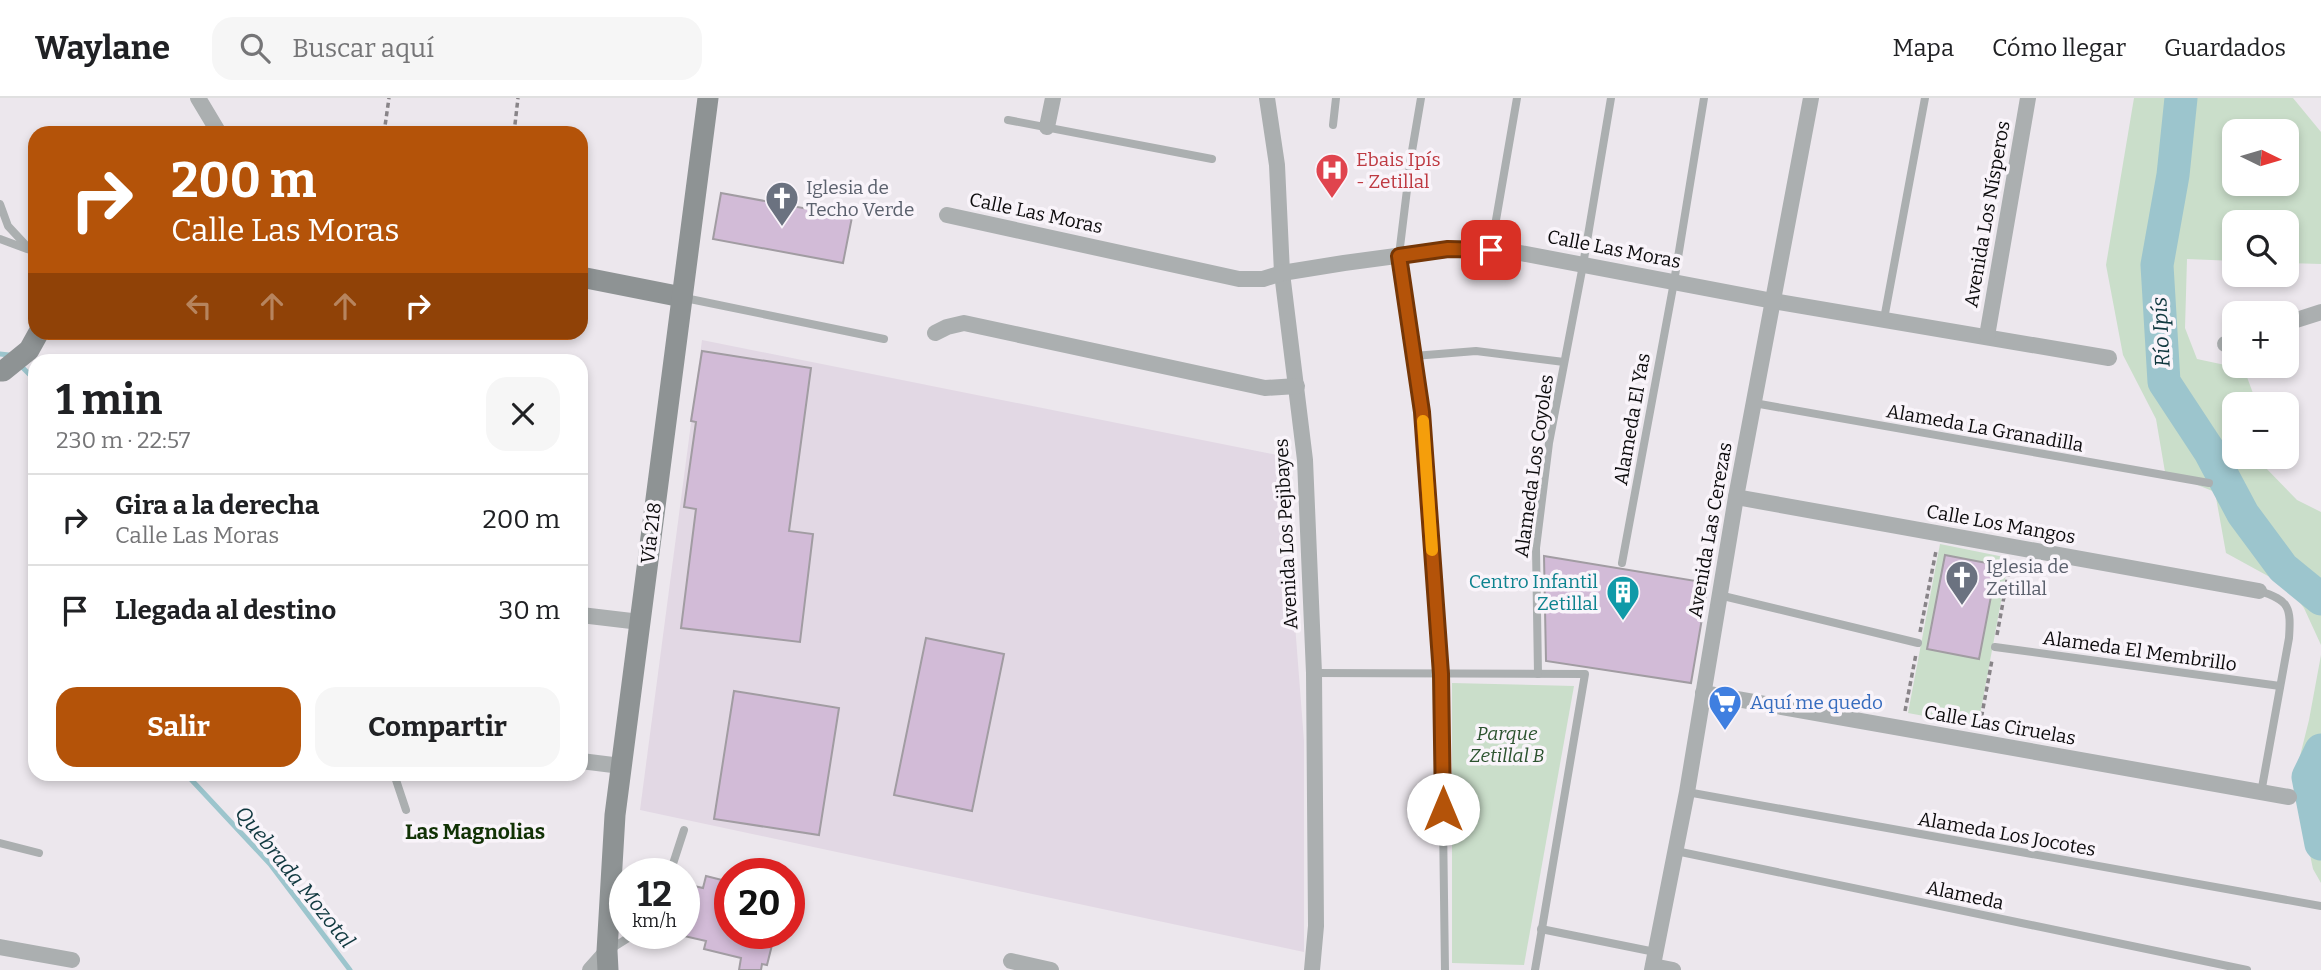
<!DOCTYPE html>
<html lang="es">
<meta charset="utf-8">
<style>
:root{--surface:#fff;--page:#f6f6f6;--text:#202124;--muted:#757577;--line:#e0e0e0;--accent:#b45309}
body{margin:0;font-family:Bitter,serif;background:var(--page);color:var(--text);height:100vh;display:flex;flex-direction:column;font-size:26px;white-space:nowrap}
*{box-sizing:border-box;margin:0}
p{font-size:23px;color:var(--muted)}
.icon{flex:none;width:38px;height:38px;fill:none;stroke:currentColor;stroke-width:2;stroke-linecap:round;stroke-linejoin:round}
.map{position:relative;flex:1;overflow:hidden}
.sheet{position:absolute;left:28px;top:256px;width:560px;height:427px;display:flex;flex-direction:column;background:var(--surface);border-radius:21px;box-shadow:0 4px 10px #0003}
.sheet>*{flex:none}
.banner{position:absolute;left:28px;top:28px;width:560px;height:214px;border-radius:21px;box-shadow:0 4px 10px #0003;background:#b45309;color:#fff;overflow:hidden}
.needle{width:46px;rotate:95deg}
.fabs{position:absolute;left:2222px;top:21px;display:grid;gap:14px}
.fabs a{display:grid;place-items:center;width:77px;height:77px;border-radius:14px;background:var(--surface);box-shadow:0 4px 10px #0003;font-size:35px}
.speed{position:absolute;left:609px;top:760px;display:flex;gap:14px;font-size:35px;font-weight:700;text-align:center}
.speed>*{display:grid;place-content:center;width:91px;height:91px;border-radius:50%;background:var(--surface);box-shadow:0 4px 10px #0003;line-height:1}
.speed small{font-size:18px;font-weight:400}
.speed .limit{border:10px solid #d22;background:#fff;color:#111}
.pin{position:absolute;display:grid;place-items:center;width:60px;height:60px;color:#fff;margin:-30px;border-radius:14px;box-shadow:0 4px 10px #0006}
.me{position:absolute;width:77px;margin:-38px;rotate:0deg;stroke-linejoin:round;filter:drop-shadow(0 0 5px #0008)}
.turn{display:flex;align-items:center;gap:24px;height:147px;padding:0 28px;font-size:32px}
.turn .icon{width:91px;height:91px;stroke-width:2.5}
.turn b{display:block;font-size:49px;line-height:60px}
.lanes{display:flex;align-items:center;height:66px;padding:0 28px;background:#0003;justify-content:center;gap:35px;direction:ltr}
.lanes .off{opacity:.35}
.round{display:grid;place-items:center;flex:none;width:74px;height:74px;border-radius:21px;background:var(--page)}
.head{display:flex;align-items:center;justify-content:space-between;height:119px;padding:0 28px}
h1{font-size:42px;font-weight:700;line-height:52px}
.action{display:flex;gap:14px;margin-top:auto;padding:14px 28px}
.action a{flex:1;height:80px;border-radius:21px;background:var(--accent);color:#fff;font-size:28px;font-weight:700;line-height:80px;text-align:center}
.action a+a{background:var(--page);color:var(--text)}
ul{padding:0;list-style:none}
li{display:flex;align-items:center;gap:21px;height:91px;padding:0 28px;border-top:2px solid var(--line)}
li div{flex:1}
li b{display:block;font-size:26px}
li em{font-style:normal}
header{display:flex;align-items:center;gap:42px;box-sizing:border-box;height:98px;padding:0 35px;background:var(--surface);border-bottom:2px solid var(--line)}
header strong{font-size:33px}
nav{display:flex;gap:38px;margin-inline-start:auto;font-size:24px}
.search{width:490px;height:63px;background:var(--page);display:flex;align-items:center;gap:18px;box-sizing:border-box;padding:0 24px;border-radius:21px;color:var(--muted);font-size:26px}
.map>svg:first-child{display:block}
</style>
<header>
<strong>Waylane</strong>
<div class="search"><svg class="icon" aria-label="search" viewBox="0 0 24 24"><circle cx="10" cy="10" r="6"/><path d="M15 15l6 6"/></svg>Buscar aquí</div>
<nav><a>Mapa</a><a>Cómo llegar</a><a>Guardados</a></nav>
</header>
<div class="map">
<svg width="2321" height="872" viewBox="0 0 2321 872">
<rect width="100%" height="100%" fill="#ece7ed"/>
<path fill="#e2d8e4" d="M702 242 1282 358 1304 643V854L640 712Z"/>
<g fill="#cadeca" fill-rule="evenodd">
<path d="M2134 0H2293L2321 34V166L2287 165V124H2235V163L2187 161 2185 230 2197 261 2244 271 2257 306H2235V359H2263V367L2297 402 2321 414V547L2304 510 2288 489 2226 455 2215 394 2165 374 2156 321 2123 257 2106 167ZM2235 33H2287V86H2235Z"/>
<path d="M1940 446 2009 460 1978 628 1908 615ZM1945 457 1997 467 1979 561 1927 551Z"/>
<path d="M2321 557V785L2313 771 2294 682 2309 622Z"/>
<path d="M1452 585 1574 588 1524 867 1452 865Z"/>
</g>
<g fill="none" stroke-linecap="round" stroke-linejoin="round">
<g stroke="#9cc5cd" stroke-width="5">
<path d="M0 256 9 257 13 260"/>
<path d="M20 267 35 282"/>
<path d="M186 676 270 766 350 872"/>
</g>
<g stroke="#9cc5cd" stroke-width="33">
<path d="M2181 0 2173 77 2157 167 2164 284 2210 354 2243 416 2283 470 2321 501"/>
<path d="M2321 652 2308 679 2321 746"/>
</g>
</g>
<g fill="#d2bbd7" stroke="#a19ca2" stroke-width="2">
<path d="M721 95 852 119 843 165 713 141Z"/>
<path d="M702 253 811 270 789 433 813 436 800 544 681 530 696 411 684 409 696 324 691 323Z"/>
<path d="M1945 457 1997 467 1979 561 1927 551Z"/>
<path d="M1544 458 1708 485 1691 585 1546 563Z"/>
<path d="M926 540 1004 556 972 713 894 697Z"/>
<path d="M734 593 839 610 819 737 714 721Z"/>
<path d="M706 778 730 784V835H775L767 867 762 866 761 872H739L741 860 704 851 706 843 684 838V790L693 792 694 788 703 790Z"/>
</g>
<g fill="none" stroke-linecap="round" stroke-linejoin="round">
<g stroke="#888488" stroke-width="3.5" stroke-dasharray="5 3.5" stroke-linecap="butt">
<path d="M384 35 389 0"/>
<path d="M514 35 518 0"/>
<path d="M1920 534 1936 453"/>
<path d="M1997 537 2010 466"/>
<path d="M1905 613 1916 556"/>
<path d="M1980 627 1992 562"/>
</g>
<g stroke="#abafb0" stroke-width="8">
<path d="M1421 0 1411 59 1399 157 1422 314 1441 576 1445 872"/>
<path d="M1008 22 1212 61"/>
<path d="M1333 27 1336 0"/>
<path d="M0 106 8 128 35 157"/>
<path d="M0 141 27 151"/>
<path d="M1491 151 1517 0"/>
<path d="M685 200 884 241"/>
<path d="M1884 221 1925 0"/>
<path d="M1414 258 1476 253 1564 264"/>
<path d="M1754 305 2209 385"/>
<path d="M1622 465 1674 184 1704 0"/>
<path d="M2259 493C2290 502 2291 510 2289 540L2261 695"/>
<path d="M1719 497 1918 545"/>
<path d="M1995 549 2280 588"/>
<path d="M1314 575 1585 576 1535 872"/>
<path d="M1538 576 1536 450 1549 345 1583 167 1611 0"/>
<path d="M394 676 406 712"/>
<path d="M1687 694 2321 808"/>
<path d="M0 745 39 755"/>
<path d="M1676 753 2247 872"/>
<path d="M670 775 684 732"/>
<path d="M1541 831 1655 854"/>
<path d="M657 835 662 845"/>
<path d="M609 852 636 835"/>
</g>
<g stroke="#abafb0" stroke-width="16">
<path d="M198 0 219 35"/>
<path d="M1267 0 1277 67 1282 175 1305 362 1314 575 1316 828 1312 872"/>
<path d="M1047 29 1053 0"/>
<path d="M947 117 1239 181H1263L1282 175 1344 165 1448 151 1510 153 1773 203 2109 260"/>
<path d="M2287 225 2321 214"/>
<path d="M935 235 947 229 964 225 1265 290 1297 288"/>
<path d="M1987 238 2028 0"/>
<path d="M2225 246 2235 243"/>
<path d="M1736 399 2259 493"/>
<path d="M581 517 640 524"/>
<path d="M1703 595 2289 699"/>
<path d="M581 663 621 668"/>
<path d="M0 849 72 862"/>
<path d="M1011 863 1051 872"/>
<path d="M1653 868 1673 872"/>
<path d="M590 872 607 853"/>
<path d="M1652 872 1687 694 1736 399 1811 0"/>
</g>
<g stroke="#8e9394" stroke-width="21">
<path d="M581 179 682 199"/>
<path d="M0 273H3L29 252 39 234"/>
<path d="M608 872 607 853 615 717 708 0"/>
</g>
</g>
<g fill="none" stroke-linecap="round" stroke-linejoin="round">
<defs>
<path id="route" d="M1443 711 1441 576 1422 314 1399 158 1448 151 1491 152"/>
</defs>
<use href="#route" stroke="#753606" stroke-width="18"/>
<use href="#route" stroke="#b45309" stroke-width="12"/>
<path stroke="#f59e0b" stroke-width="12" d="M1423 323 1432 452"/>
</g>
<defs>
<symbol id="hospital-pin" viewBox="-11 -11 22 30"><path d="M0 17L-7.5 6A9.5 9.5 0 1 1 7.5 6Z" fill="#e0444e" stroke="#f9f4fa"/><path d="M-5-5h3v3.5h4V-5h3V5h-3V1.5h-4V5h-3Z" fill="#fff"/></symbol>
<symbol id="church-pin" viewBox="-11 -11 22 30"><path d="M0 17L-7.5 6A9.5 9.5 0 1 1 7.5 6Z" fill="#6b7280" stroke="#f9f4fa"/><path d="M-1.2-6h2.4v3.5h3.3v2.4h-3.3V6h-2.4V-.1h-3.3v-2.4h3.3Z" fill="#fff"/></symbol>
<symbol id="building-pin" viewBox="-11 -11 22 30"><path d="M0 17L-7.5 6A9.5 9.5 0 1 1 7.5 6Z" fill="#0f9aa8" stroke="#f9f4fa"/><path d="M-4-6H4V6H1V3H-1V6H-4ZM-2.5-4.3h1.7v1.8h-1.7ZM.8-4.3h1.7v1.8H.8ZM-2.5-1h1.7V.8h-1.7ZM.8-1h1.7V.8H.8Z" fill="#fff"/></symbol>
<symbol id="supermarket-pin" viewBox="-11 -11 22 30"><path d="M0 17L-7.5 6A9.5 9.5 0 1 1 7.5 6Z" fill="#3f7fe0" stroke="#f9f4fa"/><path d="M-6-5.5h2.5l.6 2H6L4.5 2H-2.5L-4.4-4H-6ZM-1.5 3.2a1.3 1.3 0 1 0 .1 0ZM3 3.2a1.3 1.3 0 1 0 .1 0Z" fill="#fff"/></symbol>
</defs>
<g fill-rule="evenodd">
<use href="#hospital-pin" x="1313" y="53" width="38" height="52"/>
<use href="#church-pin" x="763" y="81" width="38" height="52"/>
<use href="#church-pin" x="1943" y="460" width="38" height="52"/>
<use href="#building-pin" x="1604" y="475" width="38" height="52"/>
<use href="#supermarket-pin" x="1706" y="585" width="38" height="52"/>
</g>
<g text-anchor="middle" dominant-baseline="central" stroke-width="7" stroke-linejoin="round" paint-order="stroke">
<g font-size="19" fill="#be3a42" stroke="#f9f4fa" text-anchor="start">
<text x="1356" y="61">Ebais Ipís<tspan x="1356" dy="22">- Zetillal</tspan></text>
</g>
<g font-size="19" fill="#5b616d" stroke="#f9f4fa" text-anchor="start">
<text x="806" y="89">Iglesia de<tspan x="806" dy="22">Techo Verde</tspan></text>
<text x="1986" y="468">Iglesia de<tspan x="1986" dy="22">Zetillal</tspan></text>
</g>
<g font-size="19" fill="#0c0b0c" stroke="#f9f4fa">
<text transform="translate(1036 115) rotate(12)">Calle Las Moras</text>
<text transform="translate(1987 116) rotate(-80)">Avenida Los Nísperos</text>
<text transform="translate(1614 151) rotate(11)">Calle Las Moras</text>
<text transform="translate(1632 321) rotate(-80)">Alameda El Yas</text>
<text transform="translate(1985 330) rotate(10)">Alameda La Granadilla</text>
<text transform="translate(1534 368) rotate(-82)">Alameda Los Coyoles</text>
<text transform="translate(2001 426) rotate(10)">Calle Los Mangos</text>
<text transform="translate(1710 432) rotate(-80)">Avenida Las Cerezas</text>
<text transform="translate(651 435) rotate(-83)">Vía 218</text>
<text transform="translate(1286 436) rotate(-93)">Avenida Los Pejibayes</text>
<text transform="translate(2140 553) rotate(8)">Alameda El Membrillo</text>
<text transform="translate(2000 627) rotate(10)">Calle Las Ciruelas</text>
<text transform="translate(2007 736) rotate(10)">Alameda Los Jocotes</text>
<text transform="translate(1965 797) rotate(12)">Alameda</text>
</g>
<g font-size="19" fill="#0d838f" stroke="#f9f4fa" text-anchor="end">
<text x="1598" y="483">Centro Infantil<tspan x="1598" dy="22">Zetillal</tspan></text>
</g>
<g font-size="19" fill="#366cbe" stroke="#f9f4fa" text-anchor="start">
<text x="1750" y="604">Aquí me quedo</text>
</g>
<g font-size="19" font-style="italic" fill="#2c532f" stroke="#f9f4fa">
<text x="1507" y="635">Parque<tspan x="1507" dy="22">Zetillal B</tspan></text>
</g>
<g font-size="21" font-style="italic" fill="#10383f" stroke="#f9f4fa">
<text transform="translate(2161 234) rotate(-93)">Río Ipís</text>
<text transform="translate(295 779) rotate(51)">Quebrada Mozotal</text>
</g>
<g font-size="21" font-weight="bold" fill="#113205" stroke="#f9f4fa">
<text x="475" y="734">Las Magnolias</text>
</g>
</g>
</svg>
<div class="fabs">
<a><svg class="needle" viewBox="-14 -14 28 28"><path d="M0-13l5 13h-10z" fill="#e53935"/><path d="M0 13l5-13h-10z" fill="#757577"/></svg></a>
<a><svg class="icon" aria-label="search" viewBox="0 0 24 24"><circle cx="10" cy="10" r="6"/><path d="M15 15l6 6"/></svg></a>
<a>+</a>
<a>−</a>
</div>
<div class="speed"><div>12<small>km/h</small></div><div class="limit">20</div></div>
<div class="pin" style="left:1491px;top:152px;background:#d93025"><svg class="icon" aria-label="arrive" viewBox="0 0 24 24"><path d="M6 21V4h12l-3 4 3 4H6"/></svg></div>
<svg class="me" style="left:1443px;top:711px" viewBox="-20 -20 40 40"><circle r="19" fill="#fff"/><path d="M0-13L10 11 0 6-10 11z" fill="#b45309"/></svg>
<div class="banner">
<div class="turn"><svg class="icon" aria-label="right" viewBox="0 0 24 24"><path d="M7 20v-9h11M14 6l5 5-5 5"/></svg><div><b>200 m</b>Calle Las Moras</div></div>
<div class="lanes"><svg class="icon off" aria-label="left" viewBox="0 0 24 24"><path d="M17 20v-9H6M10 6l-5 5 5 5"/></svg><svg class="icon off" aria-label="ahead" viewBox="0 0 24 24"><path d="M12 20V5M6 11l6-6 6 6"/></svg><svg class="icon off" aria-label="ahead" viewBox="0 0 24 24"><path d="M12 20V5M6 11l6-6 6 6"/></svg><svg class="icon" aria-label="right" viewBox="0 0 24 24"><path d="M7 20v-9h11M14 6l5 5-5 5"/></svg></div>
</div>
<section class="sheet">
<div class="head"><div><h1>1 min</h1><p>230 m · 22:57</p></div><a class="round"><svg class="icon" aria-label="close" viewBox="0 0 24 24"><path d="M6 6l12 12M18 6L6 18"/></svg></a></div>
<ul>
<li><svg class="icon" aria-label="right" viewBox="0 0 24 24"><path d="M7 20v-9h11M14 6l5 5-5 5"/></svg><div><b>Gira a la derecha</b><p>Calle Las Moras</p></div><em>200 m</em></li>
<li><svg class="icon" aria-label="arrive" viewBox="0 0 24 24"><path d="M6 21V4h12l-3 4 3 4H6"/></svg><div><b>Llegada al destino</b></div><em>30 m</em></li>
</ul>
<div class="action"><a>Salir</a><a>Compartir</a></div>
</section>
</div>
